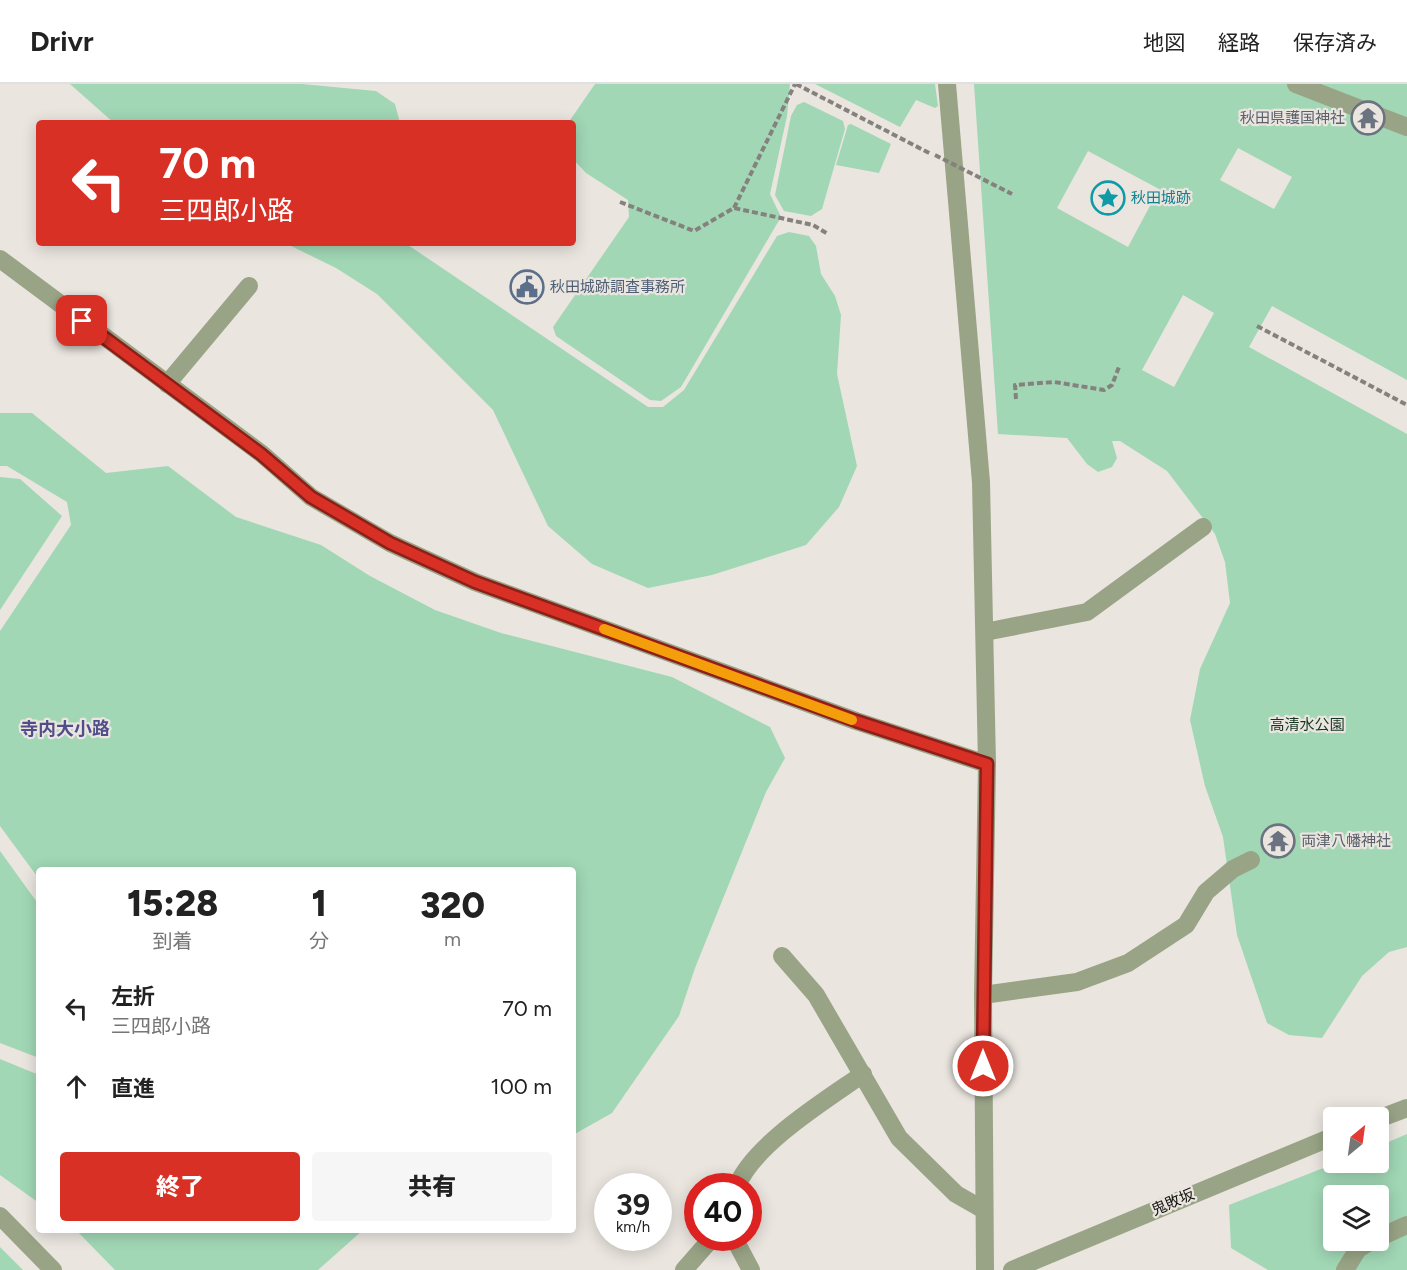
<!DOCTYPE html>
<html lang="ja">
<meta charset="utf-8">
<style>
:root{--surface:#fff;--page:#f6f6f6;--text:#222;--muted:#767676;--line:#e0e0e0;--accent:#d93025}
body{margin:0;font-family:Figtree,"Noto Sans JP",sans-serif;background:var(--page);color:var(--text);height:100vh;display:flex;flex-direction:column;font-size:22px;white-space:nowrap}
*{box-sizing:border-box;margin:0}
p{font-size:20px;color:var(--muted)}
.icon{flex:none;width:33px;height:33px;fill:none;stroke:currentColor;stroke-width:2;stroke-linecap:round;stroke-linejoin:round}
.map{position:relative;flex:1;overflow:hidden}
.drawer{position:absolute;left:36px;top:783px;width:540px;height:366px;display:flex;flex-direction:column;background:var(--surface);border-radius:6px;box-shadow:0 3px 15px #0003}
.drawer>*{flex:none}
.top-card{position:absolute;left:36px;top:36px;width:540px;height:126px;border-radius:6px;box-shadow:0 3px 15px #0003;background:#d93025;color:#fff;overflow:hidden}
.needle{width:39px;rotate:29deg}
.tools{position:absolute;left:1323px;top:1023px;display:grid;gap:12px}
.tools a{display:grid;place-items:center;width:66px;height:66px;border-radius:6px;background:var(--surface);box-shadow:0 3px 15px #0003;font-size:30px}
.speed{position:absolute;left:594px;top:1089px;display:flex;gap:12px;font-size:30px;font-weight:700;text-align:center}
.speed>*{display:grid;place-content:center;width:78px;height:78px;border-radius:50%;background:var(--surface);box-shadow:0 3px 15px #0003;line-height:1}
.speed small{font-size:15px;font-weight:400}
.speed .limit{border:9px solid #d22;background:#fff;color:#111}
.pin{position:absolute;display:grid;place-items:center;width:51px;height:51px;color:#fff;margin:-26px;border-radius:12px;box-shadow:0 3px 9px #0006}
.me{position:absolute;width:66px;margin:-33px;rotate:0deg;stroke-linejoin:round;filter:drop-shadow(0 0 4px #0008)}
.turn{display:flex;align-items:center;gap:21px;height:126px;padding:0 24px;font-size:27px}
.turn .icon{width:78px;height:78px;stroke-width:2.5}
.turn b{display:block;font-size:42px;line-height:51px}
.eta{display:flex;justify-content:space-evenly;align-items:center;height:102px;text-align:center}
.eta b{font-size:36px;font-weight:800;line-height:42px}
.action{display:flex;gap:12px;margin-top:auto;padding:12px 24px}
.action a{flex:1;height:69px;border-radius:6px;background:var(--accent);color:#fff;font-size:24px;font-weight:800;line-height:69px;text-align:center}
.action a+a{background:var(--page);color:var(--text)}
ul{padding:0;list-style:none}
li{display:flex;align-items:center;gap:18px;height:78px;padding:0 24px}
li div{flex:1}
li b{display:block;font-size:22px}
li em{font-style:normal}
header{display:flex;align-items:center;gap:36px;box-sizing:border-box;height:84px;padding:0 30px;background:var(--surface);border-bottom:2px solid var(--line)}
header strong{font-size:28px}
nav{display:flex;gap:33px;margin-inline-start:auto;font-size:21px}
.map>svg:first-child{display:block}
</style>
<header>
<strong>Drivr</strong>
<nav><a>地図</a><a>経路</a><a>保存済み</a></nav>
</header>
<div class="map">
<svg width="1407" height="1186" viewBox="0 0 1407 1186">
<rect width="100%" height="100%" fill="#eae5df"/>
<g fill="#a1d7b5" fill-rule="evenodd">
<path d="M70 0H302L376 7 395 20 400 39H114Z"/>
<path d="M595 0H790L787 32 770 110 781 133 681 303 661 317 650 316 556 252 553 243 629 133 628 116 586 89 573 75V39H568Z"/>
<path d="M815 0H935L938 22 935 24 916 16 900 43Z"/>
<path d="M974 0H1407V296L1272 222 1249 263 1407 350V863L1389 868 1362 892 1322 954 1289 951 1267 939 1237 851 1223 753 1205 702 1190 636 1200 585 1230 519 1225 478 1215 450 1167 387 1120 357H1112L1117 374 1112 383 1098 388 1087 380 1067 354 998 350ZM1238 64 1292 93 1274 125 1220 96ZM1088 67 1159 105 1128 163 1057 124ZM1183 211 1214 229 1174 303 1142 286Z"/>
<path d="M804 18 843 37 845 45 822 125 811 132 784 127 775 111 791 32 797 21Z"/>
<path d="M851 40 891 60 879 89 836 81 848 41Z"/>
<path d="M789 148 809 152 816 162 821 190 835 212 841 231 837 290 857 382 839 423 806 461 712 491 648 504 592 480 548 442 493 326 377 210 336 184 285 159H405L648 323H663L684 306 777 152Z"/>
<path d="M0 329H32L106 389 168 382 236 433 321 461 370 492 435 526 501 549 672 593 770 643 785 674 766 708 695 884 679 932 612 1029 573 1051V786H39V795L0 742V547L71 441 67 418 7 382H0Z"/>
<path d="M0 393 20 395 62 432 0 526Z"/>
<path d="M0 767 39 821V974L0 959Z"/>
<path d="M0 975 39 991V1119L0 1091Z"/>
<path d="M1407 1050V1186H1268L1231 1164 1229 1121 1336 1079 1378 1078 1379 1062ZM1334 1112H1378V1156H1334Z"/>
<path d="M76 1146H363L318 1186H115Z"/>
<path d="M0 1163 23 1186H0Z"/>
</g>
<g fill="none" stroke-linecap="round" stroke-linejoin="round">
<g stroke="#85827e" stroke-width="4" stroke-dasharray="6 3" stroke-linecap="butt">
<path d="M796 0 931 70"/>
<path d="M620 118 694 147 734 124 813 141 828 150"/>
<path d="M734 124 795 0"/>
<path d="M1257 242 1407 321"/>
<path d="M1016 315 1015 301 1054 298 1104 306 1112 301 1119 283"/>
</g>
<g stroke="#99a486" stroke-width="18">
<path d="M1296 0 1407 43"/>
<path d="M0 175 262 370 311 413 390 459 475 498 856 637 987 680"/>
<path d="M167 300 249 202"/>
<path d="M985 548 1087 528 1203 443"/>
<path d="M782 872 816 911 899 1054 956 1110 984 1126"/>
<path d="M983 911 1077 898 1128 879 1186 841 1206 808 1233 785 1251 776"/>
<path d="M737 1102C754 1060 826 1016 863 990"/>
<path d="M0 1132 53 1186"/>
<path d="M734 1154 751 1186"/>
<path d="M1378 1154 1407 1141"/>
<path d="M684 1186 712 1154"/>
<path d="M1345 1186 1358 1165 1373 1156"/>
</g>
<g stroke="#99a486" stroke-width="18">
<path d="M947 0 981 398 987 680 983 911 985 1186"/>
<path d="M1378 1035 1407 1024"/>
<path d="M1012 1186 1334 1052"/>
</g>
<path stroke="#85827e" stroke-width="4" stroke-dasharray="6 3" stroke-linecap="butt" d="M935 71 1012 110"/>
</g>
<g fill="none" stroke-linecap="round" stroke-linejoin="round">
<defs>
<path id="route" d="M82 237 261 370 311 413 390 459 475 498 856 637 987 680 983 982"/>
</defs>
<use href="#route" stroke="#8d1f18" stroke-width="15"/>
<use href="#route" stroke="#d93025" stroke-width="10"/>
<path stroke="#f59e0b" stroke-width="10" d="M604 545 852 636"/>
</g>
<defs>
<symbol id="temple-ring" viewBox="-11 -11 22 22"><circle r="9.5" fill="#eae5df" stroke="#6b7280" stroke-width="1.5"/><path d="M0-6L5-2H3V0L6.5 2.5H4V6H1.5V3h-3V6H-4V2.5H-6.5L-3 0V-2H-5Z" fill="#6b7280"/></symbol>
<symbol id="sight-ring" viewBox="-11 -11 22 22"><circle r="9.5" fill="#eae5df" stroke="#0f9aa8" stroke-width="1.5"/><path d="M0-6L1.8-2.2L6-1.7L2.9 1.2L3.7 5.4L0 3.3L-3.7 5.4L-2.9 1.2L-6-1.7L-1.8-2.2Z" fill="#0f9aa8"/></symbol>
<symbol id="civic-ring" viewBox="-11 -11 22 22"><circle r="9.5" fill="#eae5df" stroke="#5c6f8a" stroke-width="1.5"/><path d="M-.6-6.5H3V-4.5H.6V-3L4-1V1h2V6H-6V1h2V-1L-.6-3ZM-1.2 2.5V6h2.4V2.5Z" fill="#5c6f8a"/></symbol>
</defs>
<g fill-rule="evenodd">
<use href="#temple-ring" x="1349" y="15" width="38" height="38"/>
<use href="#sight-ring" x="1089" y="95" width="38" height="38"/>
<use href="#civic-ring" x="508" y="184" width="38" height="38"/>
<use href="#temple-ring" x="1259" y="738" width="38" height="38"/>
</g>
<g text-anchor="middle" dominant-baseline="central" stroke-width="4.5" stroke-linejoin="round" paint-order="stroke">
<g font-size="15" fill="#5b616d" stroke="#eae5df" text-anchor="end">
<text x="1345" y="34">秋田県護国神社</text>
<text x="1301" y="757" text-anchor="start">両津八幡神社</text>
</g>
<g font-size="15" fill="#0d838f" stroke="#eae5df" text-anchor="start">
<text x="1131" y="114">秋田城跡</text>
</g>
<g font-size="15" fill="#4e5e75" stroke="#eae5df" text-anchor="start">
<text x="550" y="203">秋田城跡調査事務所</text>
</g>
<g font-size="15" fill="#153623" stroke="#eae5df">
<text x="1307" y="641">高清水公園</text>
</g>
<g font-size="15" fill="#13120f" stroke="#eae5df">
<text transform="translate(1173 1118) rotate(-23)">鬼敗坂</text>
</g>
<g font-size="18" font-weight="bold" fill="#504d8b" stroke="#eae5df">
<text x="65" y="645">寺内大小路</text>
</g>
</g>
</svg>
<div class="tools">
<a><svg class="needle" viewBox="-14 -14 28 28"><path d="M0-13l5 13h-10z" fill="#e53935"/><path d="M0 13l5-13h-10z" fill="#767676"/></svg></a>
<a><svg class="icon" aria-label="layers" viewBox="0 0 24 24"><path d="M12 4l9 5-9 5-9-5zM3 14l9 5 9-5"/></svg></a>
</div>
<div class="speed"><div>39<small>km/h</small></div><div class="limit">40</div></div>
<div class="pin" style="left:82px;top:237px;background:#d93025"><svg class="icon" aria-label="arrive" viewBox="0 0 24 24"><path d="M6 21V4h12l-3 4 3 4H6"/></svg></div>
<svg class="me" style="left:983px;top:982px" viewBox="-20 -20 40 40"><circle r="17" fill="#d93025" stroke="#fff" stroke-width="3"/><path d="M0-11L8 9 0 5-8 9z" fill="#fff"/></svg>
<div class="top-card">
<div class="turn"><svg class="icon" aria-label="left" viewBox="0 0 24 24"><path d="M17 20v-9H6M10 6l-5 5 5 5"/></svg><div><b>70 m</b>三四郎小路</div></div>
</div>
<section class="drawer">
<div class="eta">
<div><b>15:28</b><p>到着</p></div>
<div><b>1</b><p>分</p></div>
<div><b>320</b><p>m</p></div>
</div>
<ul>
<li><svg class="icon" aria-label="left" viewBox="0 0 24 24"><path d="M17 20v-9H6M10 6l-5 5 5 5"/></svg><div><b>左折</b><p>三四郎小路</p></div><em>70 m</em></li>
<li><svg class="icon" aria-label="ahead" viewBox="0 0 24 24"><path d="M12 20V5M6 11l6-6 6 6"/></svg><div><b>直進</b></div><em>100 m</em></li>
</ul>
<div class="action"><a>終了</a><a>共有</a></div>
</section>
</div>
